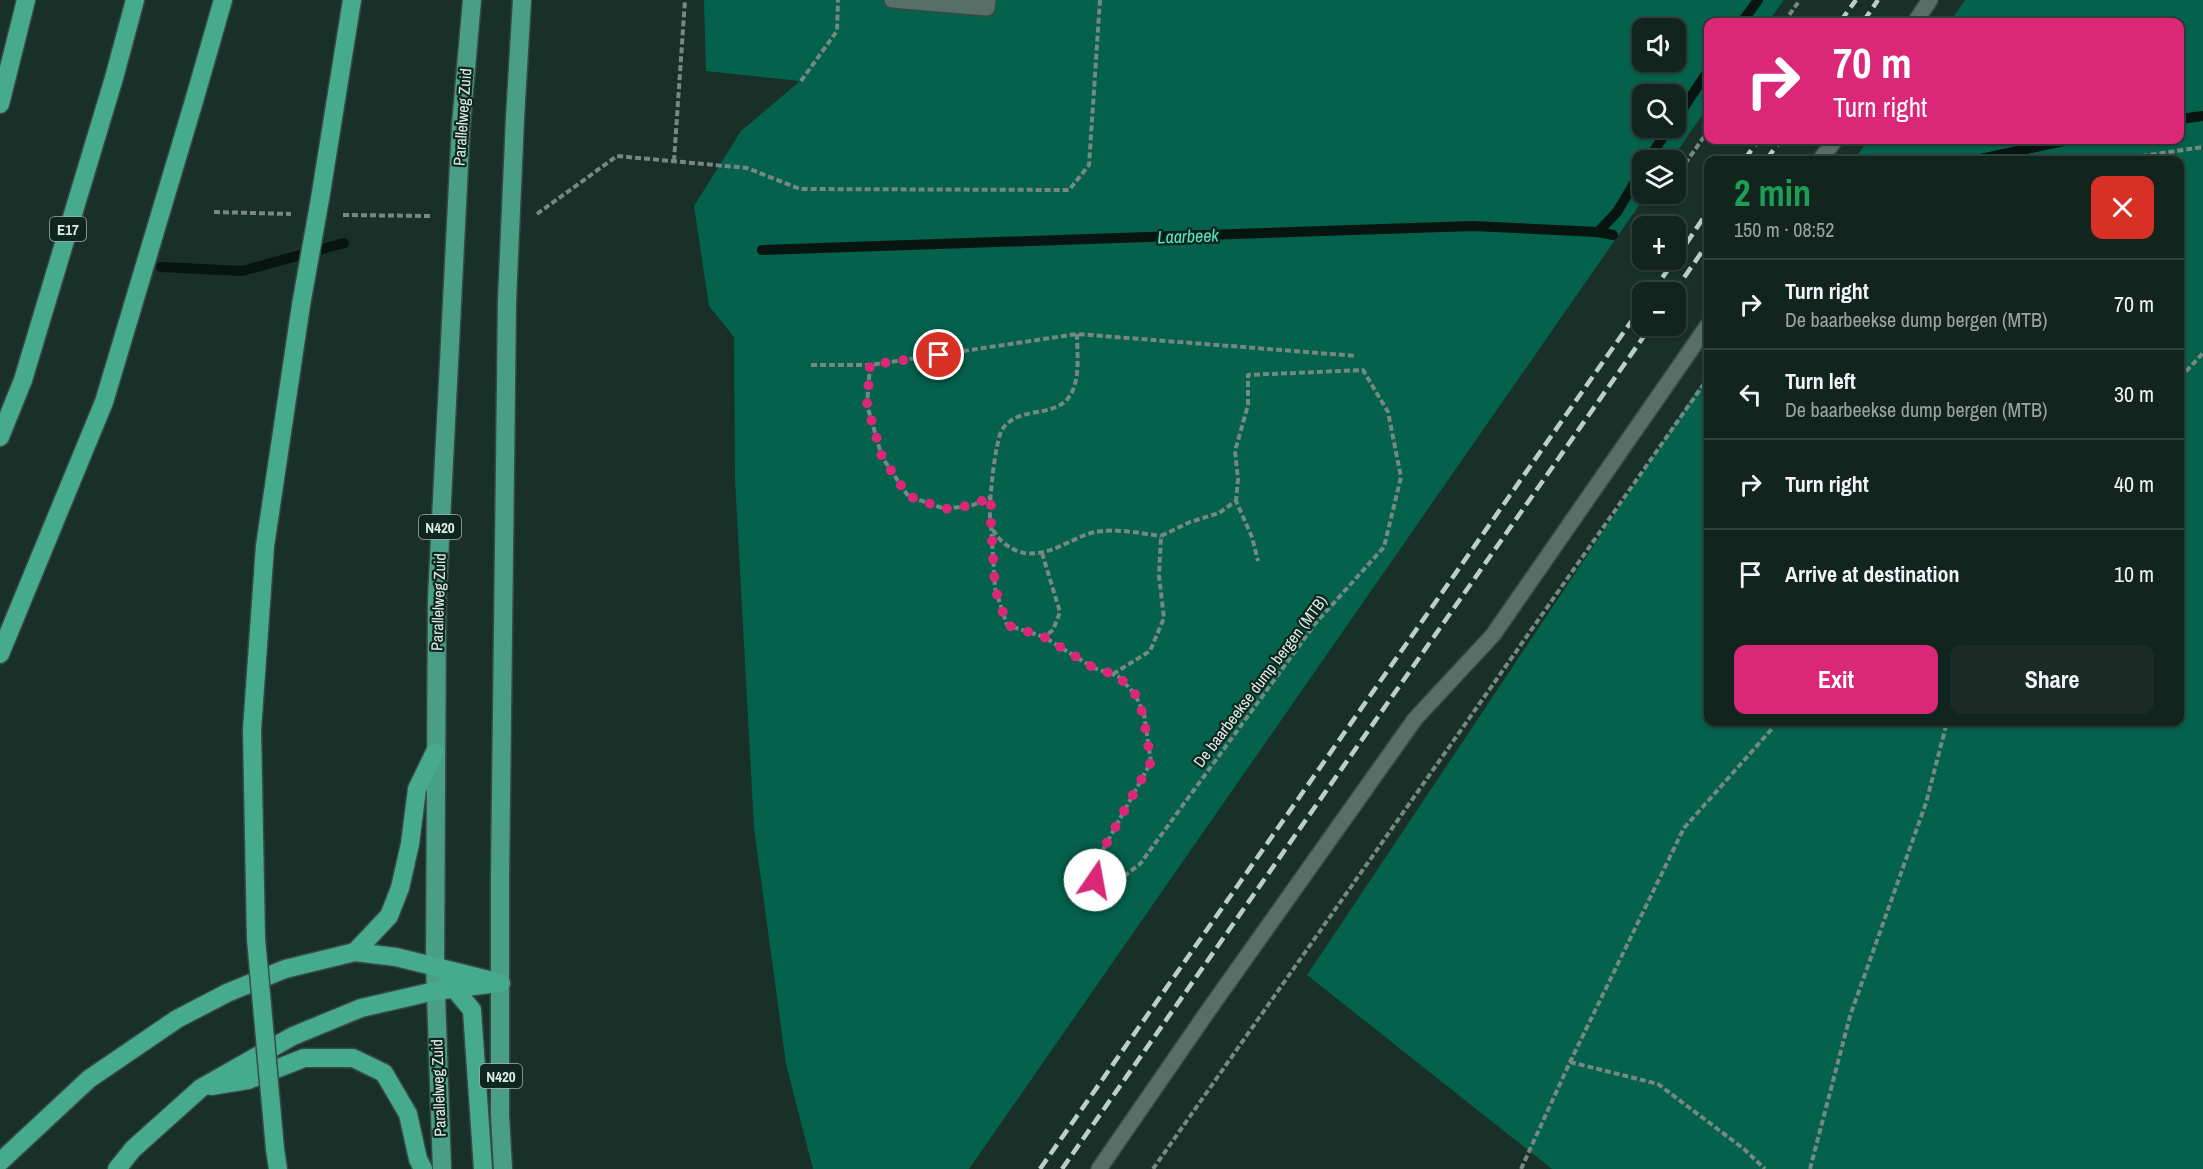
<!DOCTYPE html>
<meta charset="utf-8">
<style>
:root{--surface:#12241e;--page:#1b2c27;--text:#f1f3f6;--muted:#9ca4a4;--line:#31413c;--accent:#db2777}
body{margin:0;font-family:"Archivo Narrow",sans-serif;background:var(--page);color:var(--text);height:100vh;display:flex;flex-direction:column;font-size:22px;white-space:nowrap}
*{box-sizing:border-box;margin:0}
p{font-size:20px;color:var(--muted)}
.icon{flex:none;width:33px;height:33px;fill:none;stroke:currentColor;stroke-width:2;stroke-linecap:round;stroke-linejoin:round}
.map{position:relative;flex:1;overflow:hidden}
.sheet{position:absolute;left:1704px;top:156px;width:480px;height:570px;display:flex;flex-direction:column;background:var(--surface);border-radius:12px;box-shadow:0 2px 4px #0004,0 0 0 2px var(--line)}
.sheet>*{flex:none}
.guide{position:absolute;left:1704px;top:18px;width:480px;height:126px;border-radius:12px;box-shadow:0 2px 4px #0004,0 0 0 2px var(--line);background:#db2777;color:#fff;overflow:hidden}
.fabs{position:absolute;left:1632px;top:18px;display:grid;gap:12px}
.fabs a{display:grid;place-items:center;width:54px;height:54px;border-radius:12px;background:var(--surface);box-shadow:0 2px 4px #0004,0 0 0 2px var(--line);font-size:30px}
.pin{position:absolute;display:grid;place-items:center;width:51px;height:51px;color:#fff;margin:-26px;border:3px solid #fff;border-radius:50%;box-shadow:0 2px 6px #0007}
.me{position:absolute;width:66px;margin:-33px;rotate:12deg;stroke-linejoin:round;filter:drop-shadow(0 0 4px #0008)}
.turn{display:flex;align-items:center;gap:21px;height:126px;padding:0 30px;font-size:27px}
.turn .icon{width:78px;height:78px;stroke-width:2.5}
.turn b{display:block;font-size:42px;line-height:51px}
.round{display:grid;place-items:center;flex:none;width:63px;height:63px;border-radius:12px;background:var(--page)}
.summary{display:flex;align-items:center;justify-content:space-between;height:102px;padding:0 30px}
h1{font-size:36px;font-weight:700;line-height:45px;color:#1e9e55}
.button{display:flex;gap:12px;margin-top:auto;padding:12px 30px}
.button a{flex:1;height:69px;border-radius:12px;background:var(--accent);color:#fff;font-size:24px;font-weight:700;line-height:69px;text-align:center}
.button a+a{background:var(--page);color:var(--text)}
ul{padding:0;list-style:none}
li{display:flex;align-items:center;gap:18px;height:90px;padding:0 30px;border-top:2px solid var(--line)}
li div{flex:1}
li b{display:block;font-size:22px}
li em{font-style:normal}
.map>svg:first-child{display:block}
</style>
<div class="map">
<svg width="2203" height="1169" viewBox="0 0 2203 1169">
<rect width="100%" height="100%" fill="#183028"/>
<g fill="#04614c" fill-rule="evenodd">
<path d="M704 0H1784L1768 22H1708V107L1671 160H1642V194H1647L969 1169H813L786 1064 754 828 735 479 734 337 709 306 694 206 741 131 800 81 706 71ZM1642 28H1676V62H1642ZM1642 94H1676V128H1642Z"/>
<path d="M1965 0H2203V1169H1552L1307 975 1708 374V722H2180V160H1854L1868 140H2180V22H1950Z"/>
</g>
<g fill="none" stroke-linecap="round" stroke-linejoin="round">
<g stroke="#071410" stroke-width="10">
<path d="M1742 22 1758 0"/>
<path d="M1676 119 1708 71"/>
<path d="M2180 119 2203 116"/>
<path d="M1648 160 1669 128"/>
<path d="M1976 160 2068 140"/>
<path d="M1598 232 1617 212 1642 170"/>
<path d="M762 250 1473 226 1598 232 1613 235"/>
<path d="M161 267 242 271 344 243"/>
</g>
<defs>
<g id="service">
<path d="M892 0 987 8 988 0"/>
<path d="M1915 22 1930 0"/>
<path d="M1820 160 1835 140"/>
<path d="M1099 1169 1208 1011 1415 719 1493 635 1708 325"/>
</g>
<g id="trunk">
<path d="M515 118 522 0"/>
<path d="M461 125 472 0"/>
<path d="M442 1169 435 966 437 599 452 303"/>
<path d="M503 1169 500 1115V879L507 301"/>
</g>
<g id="motorway">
<path d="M114 78 135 0"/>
<path d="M194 101 223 0"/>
<path d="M0 104 26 0"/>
<path d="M320 199 352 0"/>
<path d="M0 437 23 380"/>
<path d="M0 654 104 402"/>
<path d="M256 939 252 730 265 546 301 305"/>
<path d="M355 952 389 916 400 888 410 844 417 789 435 752"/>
<path d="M448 981 472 1010 483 1169"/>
<path d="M211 1086 248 1080 304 1058H353L384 1073 408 1114 418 1159 423 1169"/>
<path d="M275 1149 278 1169"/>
<path d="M0 1162 89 1079 177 1019 227 993 285 969 355 952 396 957 501 983"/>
<path d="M117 1169 133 1149 201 1088 293 1036 361 1008 435 991 490 984"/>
</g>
</defs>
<use href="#service" stroke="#374b44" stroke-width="18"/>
<use href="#trunk" stroke="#374b44" stroke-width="21"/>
<use href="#motorway" stroke="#374b44" stroke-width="21"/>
<g stroke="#758881" stroke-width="4" stroke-dasharray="6 3" stroke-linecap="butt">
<path d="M1784 22 1800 0"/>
<path d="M801 81 837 31 838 0"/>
<path d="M2115 160 2203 147"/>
<path d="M674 161 685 0"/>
<path d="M1680 171 1708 131"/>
<path d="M214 212 291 214"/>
<path d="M537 214 617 156 747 168 800 189 1069 190 1089 165 1100 0"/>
<path d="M343 215 432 216"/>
<path d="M1077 334C1077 354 1081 380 1069 397 1053 419 1017 405 1002 430 995 441 987 513 991 525 995 538 1011 551 1024 553 1048 556 1064 543 1085 535 1108 526 1137 533 1161 536"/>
<path d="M811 365H870L1077 334 1357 356"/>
<path d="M870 365 867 405 882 457 908 496 945 509 973 505 991 497"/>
<path d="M2180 378 2203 353"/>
<path d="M991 525 995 588 1007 625 1044 637 1094 668 1118 676 1135 694 1144 714 1151 762 1099 857 1095 880 1110 887 1140 864 1315 624 1384 547 1401 477 1388 412 1363 370 1248 375V405L1235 451 1238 479 1236 501"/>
<path d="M1042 553 1060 612 1053 630 1044 637"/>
<path d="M1113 674 1150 651 1164 618 1159 576 1161 536 1190 522 1219 513 1236 501 1252 537 1258 561"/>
<path d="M1570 1062 1658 1084 1744 1149 1765 1169"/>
<path d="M1153 1169 1708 378"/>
<path d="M1521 1169 1570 1062 1684 828 1778 722"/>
<path d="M1810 1169 1850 1016 1926 803 1947 722"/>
</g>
<use href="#service" stroke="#567067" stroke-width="15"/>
<use href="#trunk" stroke="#499e86" stroke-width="18"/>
<use href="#motorway" stroke="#46aa8d" stroke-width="18"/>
<g stroke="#bdcdc7" stroke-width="4.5" stroke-dasharray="12 6" stroke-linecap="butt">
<path d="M1840 22 1856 0"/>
<path d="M1863 22 1878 0"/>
<path d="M1744 160 1759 140"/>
<path d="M1766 160 1781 140"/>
<path d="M1676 259 1708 211"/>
<path d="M1652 292 1675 260"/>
<path d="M1674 292 1708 243"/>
<path d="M1040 1169 1642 306"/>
<path d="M1062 1169 1651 326"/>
</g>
<defs>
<g id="trunk-bridge">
<path d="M507 301 515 118"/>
<path d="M452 303 461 125"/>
</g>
<g id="motorway-bridge">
<path d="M301 305 320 199"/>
<path d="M23 380 114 78"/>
<path d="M104 402 194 101"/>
<path d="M256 939 275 1149"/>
</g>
</defs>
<use href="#trunk-bridge" stroke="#374b44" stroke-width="21" stroke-linecap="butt"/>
<use href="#motorway-bridge" stroke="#374b44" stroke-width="21" stroke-linecap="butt"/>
<use href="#trunk-bridge" stroke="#499e86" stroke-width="18"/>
<use href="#motorway-bridge" stroke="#46aa8d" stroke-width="18"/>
</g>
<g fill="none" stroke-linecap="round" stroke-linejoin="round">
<path stroke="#db2777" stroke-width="10" stroke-dasharray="0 18" d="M939 355 870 365 867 405 882 457 908 496 945 509 973 505 991 497V525L995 588 1007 625 1044 637 1094 668 1118 676 1135 694 1143 714 1151 762 1099 857 1095 880"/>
</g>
<g text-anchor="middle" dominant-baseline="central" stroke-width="4.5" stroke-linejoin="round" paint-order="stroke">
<g fill="#0e261f" stroke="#a0b1ab" stroke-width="1.5">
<rect x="50" y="217" width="36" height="24" rx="4.5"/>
<rect x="419" y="515" width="42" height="24" rx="4.5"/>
<rect x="480" y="1064" width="42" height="24" rx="4.5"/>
</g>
<g font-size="15" font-weight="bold" fill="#dfede7">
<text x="68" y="229">E17</text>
<text x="440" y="527">N420</text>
<text x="501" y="1076">N420</text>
</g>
<g font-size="16" fill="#dfede7" stroke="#0e261f">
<text transform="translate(462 117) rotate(-86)">Parallelweg Zuid</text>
<text transform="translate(438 602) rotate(-88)">Parallelweg Zuid</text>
<text transform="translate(1260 681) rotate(-53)">De baarbeekse dump bergen (MTB)</text>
<text transform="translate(438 1088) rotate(-92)">Parallelweg Zuid</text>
</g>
<g font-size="18" font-style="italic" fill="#58e5bd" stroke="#0e261f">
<text transform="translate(1188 236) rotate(-2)">Laarbeek</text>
</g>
</g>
</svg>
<div class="fabs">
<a><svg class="icon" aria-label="sound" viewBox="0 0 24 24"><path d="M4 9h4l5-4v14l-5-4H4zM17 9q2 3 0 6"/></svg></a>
<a><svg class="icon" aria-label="search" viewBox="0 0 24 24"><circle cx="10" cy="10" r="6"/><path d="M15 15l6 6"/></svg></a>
<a><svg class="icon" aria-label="layers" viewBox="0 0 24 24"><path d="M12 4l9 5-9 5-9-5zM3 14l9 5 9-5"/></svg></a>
<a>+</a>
<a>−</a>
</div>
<div class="pin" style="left:939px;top:355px;background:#d93025"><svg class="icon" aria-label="arrive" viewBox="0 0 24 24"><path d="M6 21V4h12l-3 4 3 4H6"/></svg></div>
<svg class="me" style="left:1095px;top:880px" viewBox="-20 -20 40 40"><circle r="19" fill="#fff"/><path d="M0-13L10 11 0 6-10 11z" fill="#db2777"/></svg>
<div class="guide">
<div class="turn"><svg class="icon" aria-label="right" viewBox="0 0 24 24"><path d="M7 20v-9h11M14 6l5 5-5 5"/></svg><div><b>70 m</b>Turn right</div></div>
</div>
<section class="sheet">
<div class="summary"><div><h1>2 min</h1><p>150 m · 08:52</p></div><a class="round" style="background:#d93025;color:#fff"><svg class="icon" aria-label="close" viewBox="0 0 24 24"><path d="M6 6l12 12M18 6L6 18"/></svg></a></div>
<ul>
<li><svg class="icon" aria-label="right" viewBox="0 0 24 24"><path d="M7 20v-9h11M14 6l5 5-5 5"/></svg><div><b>Turn right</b><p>De baarbeekse dump bergen (MTB)</p></div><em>70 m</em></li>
<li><svg class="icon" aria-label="left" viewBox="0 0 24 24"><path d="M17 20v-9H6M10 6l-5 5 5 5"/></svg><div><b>Turn left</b><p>De baarbeekse dump bergen (MTB)</p></div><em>30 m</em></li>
<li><svg class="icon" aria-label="right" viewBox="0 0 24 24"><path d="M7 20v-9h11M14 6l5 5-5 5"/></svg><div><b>Turn right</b></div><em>40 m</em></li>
<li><svg class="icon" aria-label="arrive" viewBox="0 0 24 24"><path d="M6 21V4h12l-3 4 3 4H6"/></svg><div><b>Arrive at destination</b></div><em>10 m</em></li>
</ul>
<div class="button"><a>Exit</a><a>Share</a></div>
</section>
</div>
